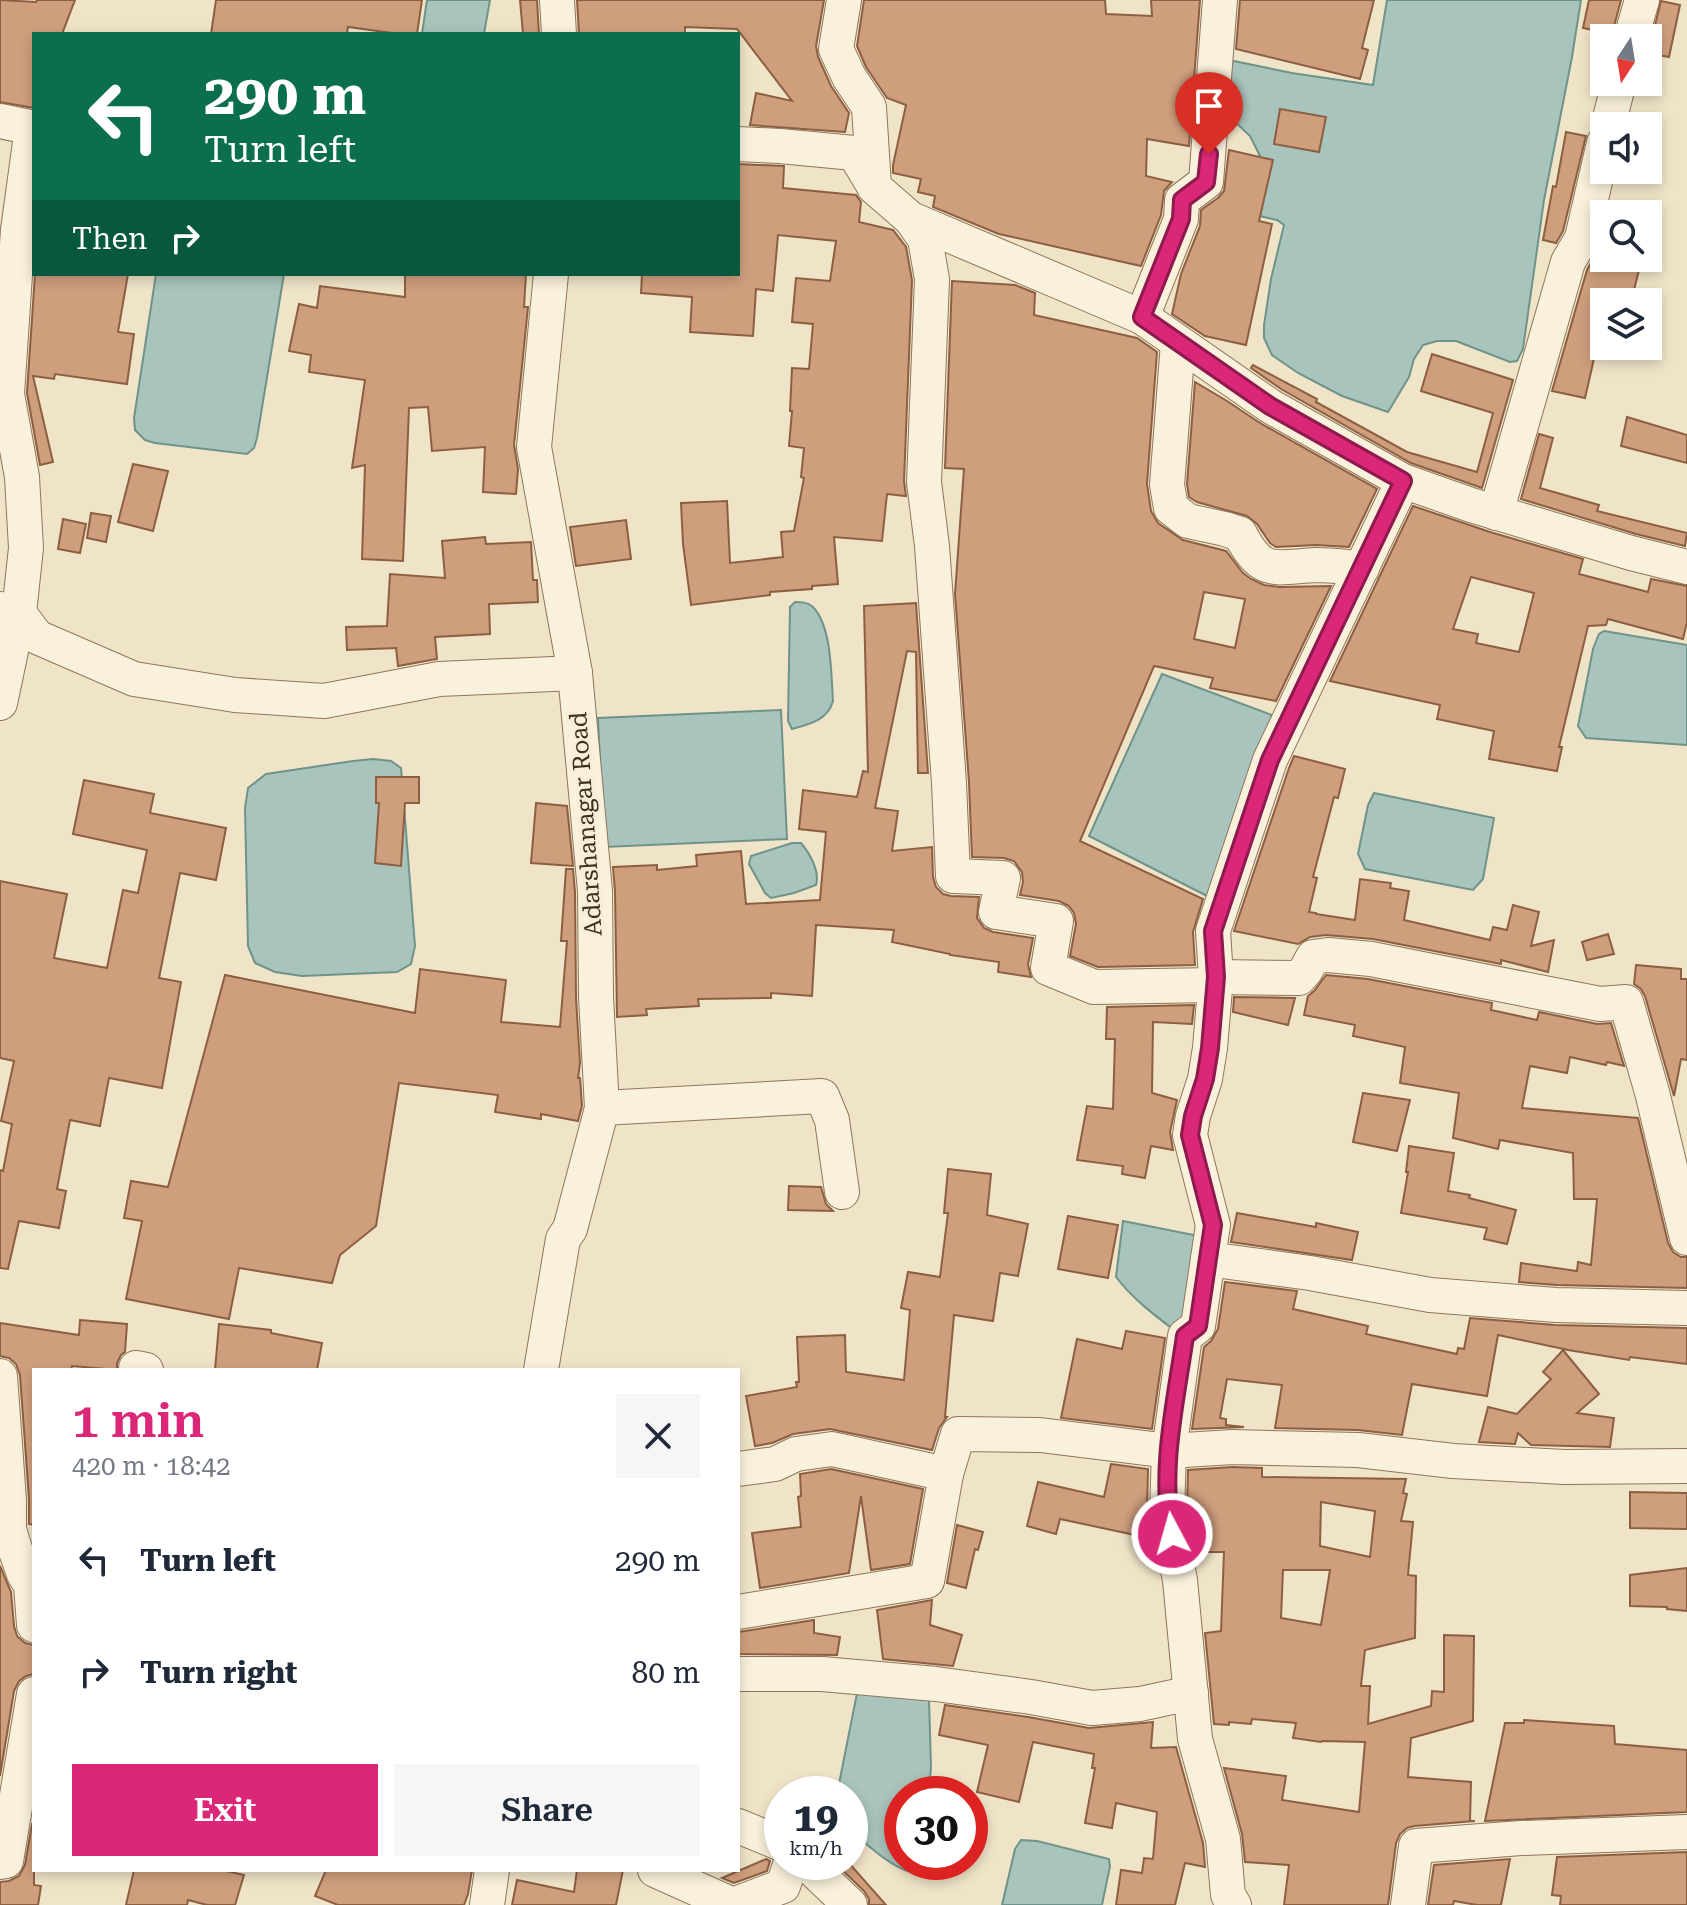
<!DOCTYPE html>
<meta charset="utf-8">
<style>
:root{--surface:#fff;--page:#f6f6f7;--text:#1f2937;--muted:#747a83;--accent:#db2777}
body{margin:0;font-family:"Roboto Serif",serif;background:var(--page);color:var(--text);height:100vh;display:flex;flex-direction:column;font-size:30px;white-space:nowrap}
*{box-sizing:border-box;margin:0}
p{font-size:26px;color:var(--muted)}
.icon{flex:none;width:44px;height:44px;fill:none;stroke:currentColor;stroke-width:2;stroke-linecap:round;stroke-linejoin:round}
.map{position:relative;flex:1;overflow:hidden}
.drawer{position:absolute;left:32px;top:1368px;width:708px;height:504px;display:flex;flex-direction:column;background:var(--surface);border-radius:0px;box-shadow:0 4px 12px #0003}
.drawer>*{flex:none}
.hud{position:absolute;left:32px;top:32px;width:708px;height:244px;border-radius:0px;box-shadow:0 4px 12px #0003;background:#0b6e4f;color:#fff;overflow:hidden}
.needle{width:52px;rotate:192deg}
.buttons{position:absolute;left:1590px;top:24px;display:grid;gap:16px}
.buttons a{display:grid;place-items:center;width:72px;height:72px;border-radius:0px;background:var(--surface);box-shadow:0 4px 12px #0003;font-size:40px}
.speed{position:absolute;left:764px;top:1776px;display:flex;gap:16px;font-size:40px;font-weight:700;text-align:center}
.speed>*{display:grid;place-content:center;width:104px;height:104px;border-radius:50%;background:var(--surface);box-shadow:0 4px 12px #0003;line-height:1}
.speed small{font-size:20px;font-weight:400}
.speed .limit{border:12px solid #d22;background:#fff;color:#111}
.pin{position:absolute;display:grid;place-items:center;width:68px;height:68px;color:#fff;margin:-82px -34px;border-radius:50% 50% 50% 0;rotate:-45deg;box-shadow:0 0 8px #0007}
.pin .icon{rotate:45deg}
.me{position:absolute;width:88px;margin:-44px;rotate:354deg;stroke-linejoin:round;filter:drop-shadow(0 0 6px #0008)}
.turn{display:flex;align-items:center;gap:28px;height:168px;padding:0 40px;font-size:36px}
.turn .icon{width:104px;height:104px;stroke-width:2.5}
.turn b{display:block;font-size:56px;line-height:68px}
.then{display:flex;align-items:center;height:76px;padding:0 40px;background:#0003;gap:16px;font-size:30px}
.round{display:grid;place-items:center;flex:none;width:84px;height:84px;border-radius:0px;background:var(--page)}
.summary{display:flex;align-items:center;justify-content:space-between;height:136px;padding:0 40px}
h1{font-size:48px;font-weight:600;line-height:60px;color:var(--accent)}
.primary-button{display:flex;gap:16px;margin-top:auto;padding:16px 40px}
.primary-button a{flex:1;height:92px;border-radius:0px;background:var(--accent);color:#fff;font-size:32px;font-weight:600;line-height:92px;text-align:center}
.primary-button a+a{background:var(--page);color:var(--text)}
ul{padding:0;list-style:none}
li{display:flex;align-items:center;gap:24px;height:112px;padding:0 40px}
li div{flex:1}
li b{display:block;font-size:30px}
li em{font-style:normal}
.map>svg:first-child{display:block}
</style>
<div class="map">
<svg width="1687" height="1905" viewBox="0 0 1687 1905">
<rect width="100%" height="100%" fill="#f0e4c8"/>
<g fill="#a9c4bc" stroke="#6f938a" stroke-width="2">
<path d="M427 0H490L484 34H422Z"/>
<path d="M1387 0H1581L1572 57 1544 200 1523 349 1517 361 1510 362 1456 341H1437L1423 345 1414 359 1409 377 1388 412 1342 396 1298 373 1272 355 1264 338V325L1271 279 1284 225 1277 220 1255 215 1262 160 1250 136 1230 117 1224 104 1228 64 1234 61 1292 73 1373 85Z"/>
<path d="M156 274H284L257 438 254 448 247 454 155 443 145 440 135 430 134 418Z"/>
<path d="M795 602C801 602 808 602 813 607 832 627 831 674 833 701 828 720 810 724 792 729L788 721 790 607Z"/>
<path d="M1604 631 1687 645V745L1586 738 1578 726 1593 649 1599 634Z"/>
<path d="M1162 674 1272 715 1211 898 1089 836Z"/>
<path d="M781 710 787 839 604 847 598 718Z"/>
<path d="M373 759 391 761 401 768 415 946 411 964 397 972 302 976 275 972 255 963 248 946 245 808 248 788 266 774 353 761Z"/>
<path d="M1374 793 1494 818 1483 879 1473 890 1365 869 1358 854 1368 805Z"/>
<path d="M792 843H801C810 854 820 871 816 885L794 893 771 898 765 893 749 864 751 856Z"/>
<path d="M1123 1221 1204 1237 1201 1287 1174 1330C1153 1314 1132 1298 1116 1277Z"/>
<path d="M857 1693 929 1700 931 1766 929 1794H902V1862H915L911 1872C892 1868 865 1843 850 1830V1794H837Z"/>
<path d="M1021 1840 1037 1841 1109 1859 1110 1866 1102 1905H1002L1015 1849Z"/>
</g>
<g fill="#cf9f7d" stroke="#8d5f41" stroke-width="2" fill-rule="evenodd">
<path d="M0 0 36 2 37 0H75L62 34H34V108L0 102Z"/>
<path d="M216 0H422L417 34H399L348 27 347 34H211Z"/>
<path d="M520 0H537L539 34H523Z"/>
<path d="M577 0H824L816 46 818 57 831 86 849 113 845 132 750 125 756 93 792 101 737 29 685 27V34H579Z"/>
<path d="M864 0H1105L1106 14 1152 16 1151 0H1200L1189 146 1147 139 1146 176 1172 182 1164 191 1161 215 1141 266 999 234 933 207 935 196 918 192 921 179 893 173V165L906 105 887 98 866 67 857 46Z"/>
<path d="M1240 0H1374L1362 48 1368 50 1360 79 1236 49Z"/>
<path d="M1589 0H1621L1612 34 1583 28Z"/>
<path d="M1661 1 1680 5 1669 57 1648 53Z"/>
<path d="M1280 109 1326 117 1319 152 1274 144Z"/>
<path d="M1566 132 1586 136 1563 231 1556 243 1543 240 1553 186 1556 187Z"/>
<path d="M1229 150 1273 160 1259 221 1272 224 1246 345 1205 336 1172 314 1181 274 1200 226 1201 210 1218 198 1224 191Z"/>
<path d="M738 164 784 166 783 188 856 195 861 202 859 222 893 230 906 247 912 280 904 481 906 496 887 494 882 541 834 537 838 584 812 586V589L770 592V595L691 605 683 544 681 503 727 501 730 563 783 557 781 532 794 531 804 478 801 477 804 448 789 446 792 411H790L792 368 809 369 813 324 792 322 796 278 830 281 836 241 778 235 773 291 756 289 753 336 690 332 692 297 641 293 642 274H738Z"/>
<path d="M1604 232V258H1642L1631 302H1604V352L1596 350 1585 398 1552 391 1587 270 1599 248Z"/>
<path d="M35 274H128L118 332 134 334 127 384 55 374 54 379 33 376 53 462 40 465 27 393Z"/>
<path d="M405 274H526L524 307H528L514 445 518 469 516 494 483 492 485 447 432 451 428 407 409 408 403 561 362 559 365 465 352 468 365 380 309 372 311 355 289 351 299 304 317 308 320 286 405 297Z"/>
<path d="M952 281 1015 285 1035 293 1034 315 1137 338 1157 352 1147 484 1151 511 1158 523 1183 540 1226 551 1243 573 1251 579 1264 585 1280 587 1331 586 1276 701 1210 688 1213 678 1154 666 1080 841 1203 899 1193 932 1195 965 1098 967 1070 956 1076 924 1074 913 1069 906 1059 901 1020 895 1023 882 1022 872 1014 861 1004 858 972 857 969 782 955 594 964 469 945 468ZM1204 592 1245 599 1235 648 1194 639Z"/>
<path d="M1432 354 1513 380 1482 488 1411 463 1281 389 1251 368 1253 365 1317 399 1316 402 1407 452 1477 472 1493 413 1421 391Z"/>
<path d="M1195 382 1227 401 1260 423 1377 489 1349 547 1316 545 1276 547 1270 543 1257 524 1247 516 1197 502 1189 497 1187 484Z"/>
<path d="M1627 417 1687 435V463L1621 446Z"/>
<path d="M1539 434 1553 438 1540 488 1599 505 1597 511 1687 533 1685 546 1636 534 1521 499Z"/>
<path d="M133 464 168 471 153 531 118 522Z"/>
<path d="M1413 506 1490 532 1583 559 1579 574 1648 592 1651 579 1687 586V622L1683 639 1608 619 1606 625 1588 626 1559 747H1562L1557 771 1489 759 1494 731 1437 719 1440 705 1330 681ZM1471 577 1534 593 1519 652 1476 643 1478 634 1453 629Z"/>
<path d="M91 513 111 516 106 542 87 538Z"/>
<path d="M63 519 86 524 80 553 58 549Z"/>
<path d="M626 520 631 559 576 566 570 527Z"/>
<path d="M485 537 486 544 531 542 533 580H537L538 602 489 604 490 634 435 637 437 659 398 666 396 648 347 650 346 627 387 626 390 574 445 578 442 541Z"/>
<path d="M916 603 928 773H918L916 652 907 651 875 808 898 811 892 851 932 847 933 877 936 887 943 894 951 896 979 897 977 918 984 928 993 932 1033 938 1028 965 1031 977 998 972 999 962 950 955V954L892 942 894 930 816 925 812 996 771 993V998L698 999 699 1006 646 1009 647 1015 617 1017 615 891 613 867 657 865V870L697 866 696 855 741 851 746 904 820 900 826 832 799 829 803 790 857 797 863 771 868 772 864 606Z"/>
<path d="M1294 756 1345 769 1338 798 1334 797 1313 877 1317 878 1309 912 1316 913V914L1355 920 1360 879 1391 883 1390 888 1409 891 1404 920 1490 940 1493 927 1507 930 1513 905 1539 912 1531 946 1554 940 1548 972 1501 960V964L1373 939 1326 935 1310 937 1298 944 1234 931 1289 768Z"/>
<path d="M376 777H419V803H405L401 866 375 863 379 803H376Z"/>
<path d="M84 780 154 794 150 813 226 828 216 880 180 873 159 978 181 982 162 1088 109 1078 100 1126 70 1120 57 1189 66 1191 59 1228 19 1221 8 1269 0 1268V1170L3 1171 12 1124 1 1121 14 1061 0 1058V881L67 894 54 958 107 968 123 890 138 893 147 850 73 834Z"/>
<path d="M536 803 567 806 573 866 531 863Z"/>
<path d="M566 869H573L575 892 576 998 580 1063 578 1078H580L582 1106 578 1121 541 1114V1119L495 1112 498 1095 399 1083 376 1226 340 1255 332 1283 239 1268 229 1319 126 1299 142 1221 124 1218 131 1181 168 1187 225 975 415 1013 420 969 506 980 501 1022 560 1027 567 941H561Z"/>
<path d="M1608 934 1614 954 1587 960 1582 942Z"/>
<path d="M1636 965 1681 969V979H1687V1060L1681 1059 1674 1096 1645 996 1641 989 1634 984Z"/>
<path d="M1326 975 1368 979 1492 1003 1491 1010 1537 1020 1539 1012 1597 1024 1611 1023 1624 1066 1607 1062 1606 1065 1570 1057 1567 1073 1530 1066 1522 1108 1638 1118 1668 1243 1673 1252 1681 1257H1687V1288L1557 1285 1519 1282 1521 1263 1577 1271 1578 1262 1591 1265 1597 1199H1574L1573 1153 1500 1140 1498 1149 1453 1138 1459 1093 1400 1083 1405 1047 1353 1036 1355 1025 1304 1015 1308 996 1314 991Z"/>
<path d="M1234 997 1295 998 1288 1025 1233 1012Z"/>
<path d="M1194 1005 1192 1024 1153 1022 1152 1093 1177 1100 1170 1132 1173 1150 1151 1146 1145 1178 1122 1174 1123 1166 1077 1160 1087 1106 1113 1109 1115 1039H1106L1107 1007Z"/>
<path d="M1363 1093 1410 1100 1397 1151 1353 1142Z"/>
<path d="M1409 1146 1454 1153 1448 1191 1470 1195 1469 1198 1516 1210 1507 1244 1484 1239 1487 1228 1401 1213 1408 1172H1406Z"/>
<path d="M948 1169 991 1174 987 1215 1028 1224 1018 1276 1000 1273 993 1321 954 1315 945 1417H947L939 1428 932 1450 830 1429 793 1434 772 1443 755 1446 746 1396 797 1387 796 1382H799L797 1337 845 1335 846 1372 904 1380 910 1310 901 1308 908 1272 940 1277 948 1213H944Z"/>
<path d="M789 1186 821 1187 826 1204 833 1211 788 1210Z"/>
<path d="M1237 1213 1316 1227V1223L1358 1232 1352 1260 1231 1242Z"/>
<path d="M1068 1216 1118 1225 1108 1278 1058 1269Z"/>
<path d="M1225 1282 1297 1291 1293 1309 1368 1326 1366 1334 1457 1354 1458 1348 1464 1349 1470 1318 1555 1325 1687 1328V1364L1630 1357 1629 1360 1568 1350 1498 1335 1487 1396 1412 1384 1402 1435 1358 1430 1275 1428 1282 1385 1227 1379 1220 1418 1226 1419V1425L1244 1427 1192 1429 1204 1347 1211 1341 1218 1329Z"/>
<path d="M80 1320 127 1324 125 1352 121 1355 117 1363V1370L72 1366 71 1370H34V1525L29 1524V1499L20 1375 16 1364 9 1358 0 1356V1323L79 1335Z"/>
<path d="M219 1324 271 1330V1333L322 1343 317 1370H215Z"/>
<path d="M1126 1331 1165 1338 1152 1429 1061 1418 1077 1339 1122 1349Z"/>
<path d="M1563 1350 1599 1394 1577 1413 1614 1418 1610 1447 1531 1445 1518 1433 1515 1444 1479 1442 1488 1407 1517 1414 1551 1379 1543 1372Z"/>
<path d="M1111 1464 1148 1469 1147 1511 1150 1528 1137 1525 1135 1535 1060 1519 1056 1534 1027 1526 1038 1482 1104 1497Z"/>
<path d="M1232 1467 1262 1468V1477L1406 1479 1403 1493 1407 1494 1401 1521 1413 1522 1408 1575 1416 1576 1415 1638 1365 1650 1361 1686H1370L1368 1724 1431 1706 1432 1691 1444 1692V1635L1474 1636 1473 1721 1411 1738 1408 1777 1471 1782 1470 1821H1475L1414 1826 1407 1828 1400 1834 1396 1843 1388 1905H1284L1289 1865 1245 1862 1242 1834 1224 1768 1286 1776 1282 1800 1359 1812 1365 1742 1322 1741 1321 1742 1293 1738 1296 1723 1252 1719 1251 1724 1229 1722V1725L1214 1724 1205 1633 1221 1631 1224 1552H1195L1187 1509 1188 1470ZM1321 1502 1375 1511 1370 1557 1320 1546ZM1283 1570H1330L1321 1625 1281 1618Z"/>
<path d="M831 1469 923 1489 910 1564 871 1570 861 1496 849 1573 760 1588 752 1533 801 1527 798 1497 801 1496 800 1474Z"/>
<path d="M1630 1492 1687 1493V1529L1630 1528Z"/>
<path d="M957 1525 983 1532 978 1550 975 1549 966 1588 947 1583Z"/>
<path d="M0 1566 11 1592 14 1626 17 1636 25 1643 34 1645V1674L26 1676 19 1681 14 1691 0 1776Z"/>
<path d="M1687 1568V1611L1667 1609V1607L1630 1606V1575Z"/>
<path d="M932 1600 930 1625 962 1635 953 1666 883 1659 877 1610Z"/>
<path d="M814 1620V1633L840 1637 837 1655 738 1654V1632Z"/>
<path d="M945 1705 1028 1717 1089 1728 1153 1722 1151 1748 1176 1747 1203 1843 1205 1867 1185 1863 1175 1905H1116L1121 1870 1142 1873 1144 1858 1153 1859 1157 1812 1116 1803 1112 1828 1085 1823 1095 1768H1092L1094 1754 1033 1742 1019 1802 977 1792 988 1745 939 1735Z"/>
<path d="M1524 1720 1614 1726 1615 1744 1687 1750V1812L1485 1821 1505 1723H1524Z"/>
<path d="M32 1824H34V1885L41 1886 38 1905H0V1882L9 1881 19 1876 25 1865Z"/>
<path d="M1687 1852V1905H1560L1561 1896 1552 1895 1557 1857Z"/>
<path d="M766 1859 770 1861 767 1871 734 1883 722 1878Z"/>
<path d="M1510 1859 1501 1905H1477L1454 1901 1453 1905H1428L1434 1865Z"/>
<path d="M834 1862H848L886 1905H869V1899L864 1891Z"/>
<path d="M134 1870H222L244 1875 235 1905H207L188 1900 187 1905H126Z"/>
<path d="M326 1870H472L468 1894 464 1905H338L315 1896Z"/>
<path d="M577 1870H623L616 1905H512L517 1880 574 1892Z"/>
</g>
<g fill="none" stroke-linecap="round" stroke-linejoin="round">
<defs>
<g id="minor">
<path d="M557 0 559 34"/>
<path d="M844 0 836 49 849 77 869 107 874 187 911 219 1142 317 1270 406 1403 481 1471 505 1631 553 1687 567"/>
<path d="M1631 38 1642 0"/>
<path d="M0 121 34 128"/>
<path d="M1608 126 1619 82"/>
<path d="M738 144 780 146 854 153 874 186"/>
<path d="M911 219 925 239 932 279 924 482 932 546 949 783 953 876 1003 878 996 912 1056 921 1048 968 1094 987 1215 985"/>
<path d="M1142 317 1181 219 1182 200 1206 182 1220 0"/>
<path d="M1178 343 1167 485 1171 508 1188 521 1225 529 1240 534C1262 577 1275 567 1316 565 1331 565 1347 567 1362 568"/>
<path d="M1496 513 1568 262 1582 238 1604 143"/>
<path d="M0 609 19 613 37 637 134 679 235 695 324 701 439 679 575 673"/>
<path d="M0 703 19 613 26 548 22 477 7 394 18 230 32 128"/>
<path d="M1216 977 1299 978 1306 970 1313 957 1328 955 1371 959 1600 1004 1626 1002 1652 1092 1687 1238"/>
<path d="M602 1108 822 1096 832 1120 842 1192"/>
<path d="M1208 1259 1310 1273 1430 1295 1556 1305 1687 1308"/>
<path d="M136 1368 146 1370"/>
<path d="M541 1370 563 1239 570 1229 602 1108 596 997 595 891 575 673 534 447 551 274"/>
<path d="M0 1376 9 1500V1529L14 1546 24 1574 31 1585 34 1625"/>
<path d="M738 1469 775 1464 796 1454 832 1449 946 1474 958 1434 1040 1435 1169 1451 1232 1447 1358 1450 1453 1461 1564 1467 1687 1466"/>
<path d="M738 1612 927 1581 946 1474"/>
<path d="M738 1674H822L936 1684 1031 1697 1092 1708 1140 1704 1191 1693"/>
<path d="M738 1826 782 1844"/>
<path d="M0 1862 6 1861 34 1694"/>
<path d="M805 1862 850 1905"/>
<path d="M655 1870 733 1905 783 1886 791 1862"/>
<path d="M487 1905 492 1870"/>
<path d="M1234 1905 1228 1895 1223 1839 1195 1739 1180 1580 1167 1511 1169 1451 1185 1336 1198 1326 1213 1225 1190 1135 1193 1116 1205 1079 1210 1048 1216 977 1213 931 1270 760 1403 481"/>
<path d="M1408 1905 1416 1846 1521 1838 1687 1832"/>
</g>
</defs>
<use href="#minor" stroke="#8d765c" stroke-width="36"/>
<use href="#minor" stroke="#faf1dc" stroke-width="34"/>
</g>
<g fill="none" stroke-linecap="round" stroke-linejoin="round">
<defs>
<path id="route" d="M1172 1534C1159 1470 1176 1400 1185 1336L1198 1326 1213 1225 1190 1135 1193 1116 1205 1079 1210 1048 1216 977 1213 931 1270 760 1403 481 1270 406 1142 317 1181 219 1182 200 1206 182 1209 154"/>
</defs>
<use href="#route" stroke="#8e194d" stroke-width="20"/>
<use href="#route" stroke="#db2777" stroke-width="14"/>
</g>
<g text-anchor="middle" dominant-baseline="central" stroke-width="6" stroke-linejoin="round" paint-order="stroke">
<g font-size="24" fill="#3d2e20" stroke="#f7eed8">
<text transform="translate(586 824) rotate(-94)">Adarshanagar Road</text>
</g>
</g>
</svg>
<div class="buttons">
<a><svg class="needle" viewBox="-14 -14 28 28"><path d="M0-13l5 13h-10z" fill="#e53935"/><path d="M0 13l5-13h-10z" fill="#747a83"/></svg></a>
<a><svg class="icon" aria-label="sound" viewBox="0 0 24 24"><path d="M4 9h4l5-4v14l-5-4H4zM17 9q2 3 0 6"/></svg></a>
<a><svg class="icon" aria-label="search" viewBox="0 0 24 24"><circle cx="10" cy="10" r="6"/><path d="M15 15l6 6"/></svg></a>
<a><svg class="icon" aria-label="layers" viewBox="0 0 24 24"><path d="M12 4l9 5-9 5-9-5zM3 14l9 5 9-5"/></svg></a>
</div>
<div class="speed"><div>19<small>km/h</small></div><div class="limit">30</div></div>
<div class="pin" style="left:1209px;top:154px;background:#d93025"><svg class="icon" aria-label="arrive" viewBox="0 0 24 24"><path d="M6 21V4h12l-3 4 3 4H6"/></svg></div>
<svg class="me" style="left:1172px;top:1534px" viewBox="-20 -20 40 40"><circle r="17" fill="#db2777" stroke="#fff" stroke-width="3"/><path d="M0-11L8 9 0 5-8 9z" fill="#fff"/></svg>
<div class="hud">
<div class="turn"><svg class="icon" aria-label="left" viewBox="0 0 24 24"><path d="M17 20v-9H6M10 6l-5 5 5 5"/></svg><div><b>290 m</b>Turn left</div></div>
<div class="then">Then<svg class="icon" aria-label="right" viewBox="0 0 24 24"><path d="M7 20v-9h11M14 6l5 5-5 5"/></svg></div>
</div>
<section class="drawer">
<div class="summary"><div><h1>1 min</h1><p>420 m · 18:42</p></div><a class="round"><svg class="icon" aria-label="close" viewBox="0 0 24 24"><path d="M6 6l12 12M18 6L6 18"/></svg></a></div>
<ul>
<li><svg class="icon" aria-label="left" viewBox="0 0 24 24"><path d="M17 20v-9H6M10 6l-5 5 5 5"/></svg><div><b>Turn left</b></div><em>290 m</em></li>
<li><svg class="icon" aria-label="right" viewBox="0 0 24 24"><path d="M7 20v-9h11M14 6l5 5-5 5"/></svg><div><b>Turn right</b></div><em>80 m</em></li>
</ul>
<div class="primary-button"><a>Exit</a><a>Share</a></div>
</section>
</div>
